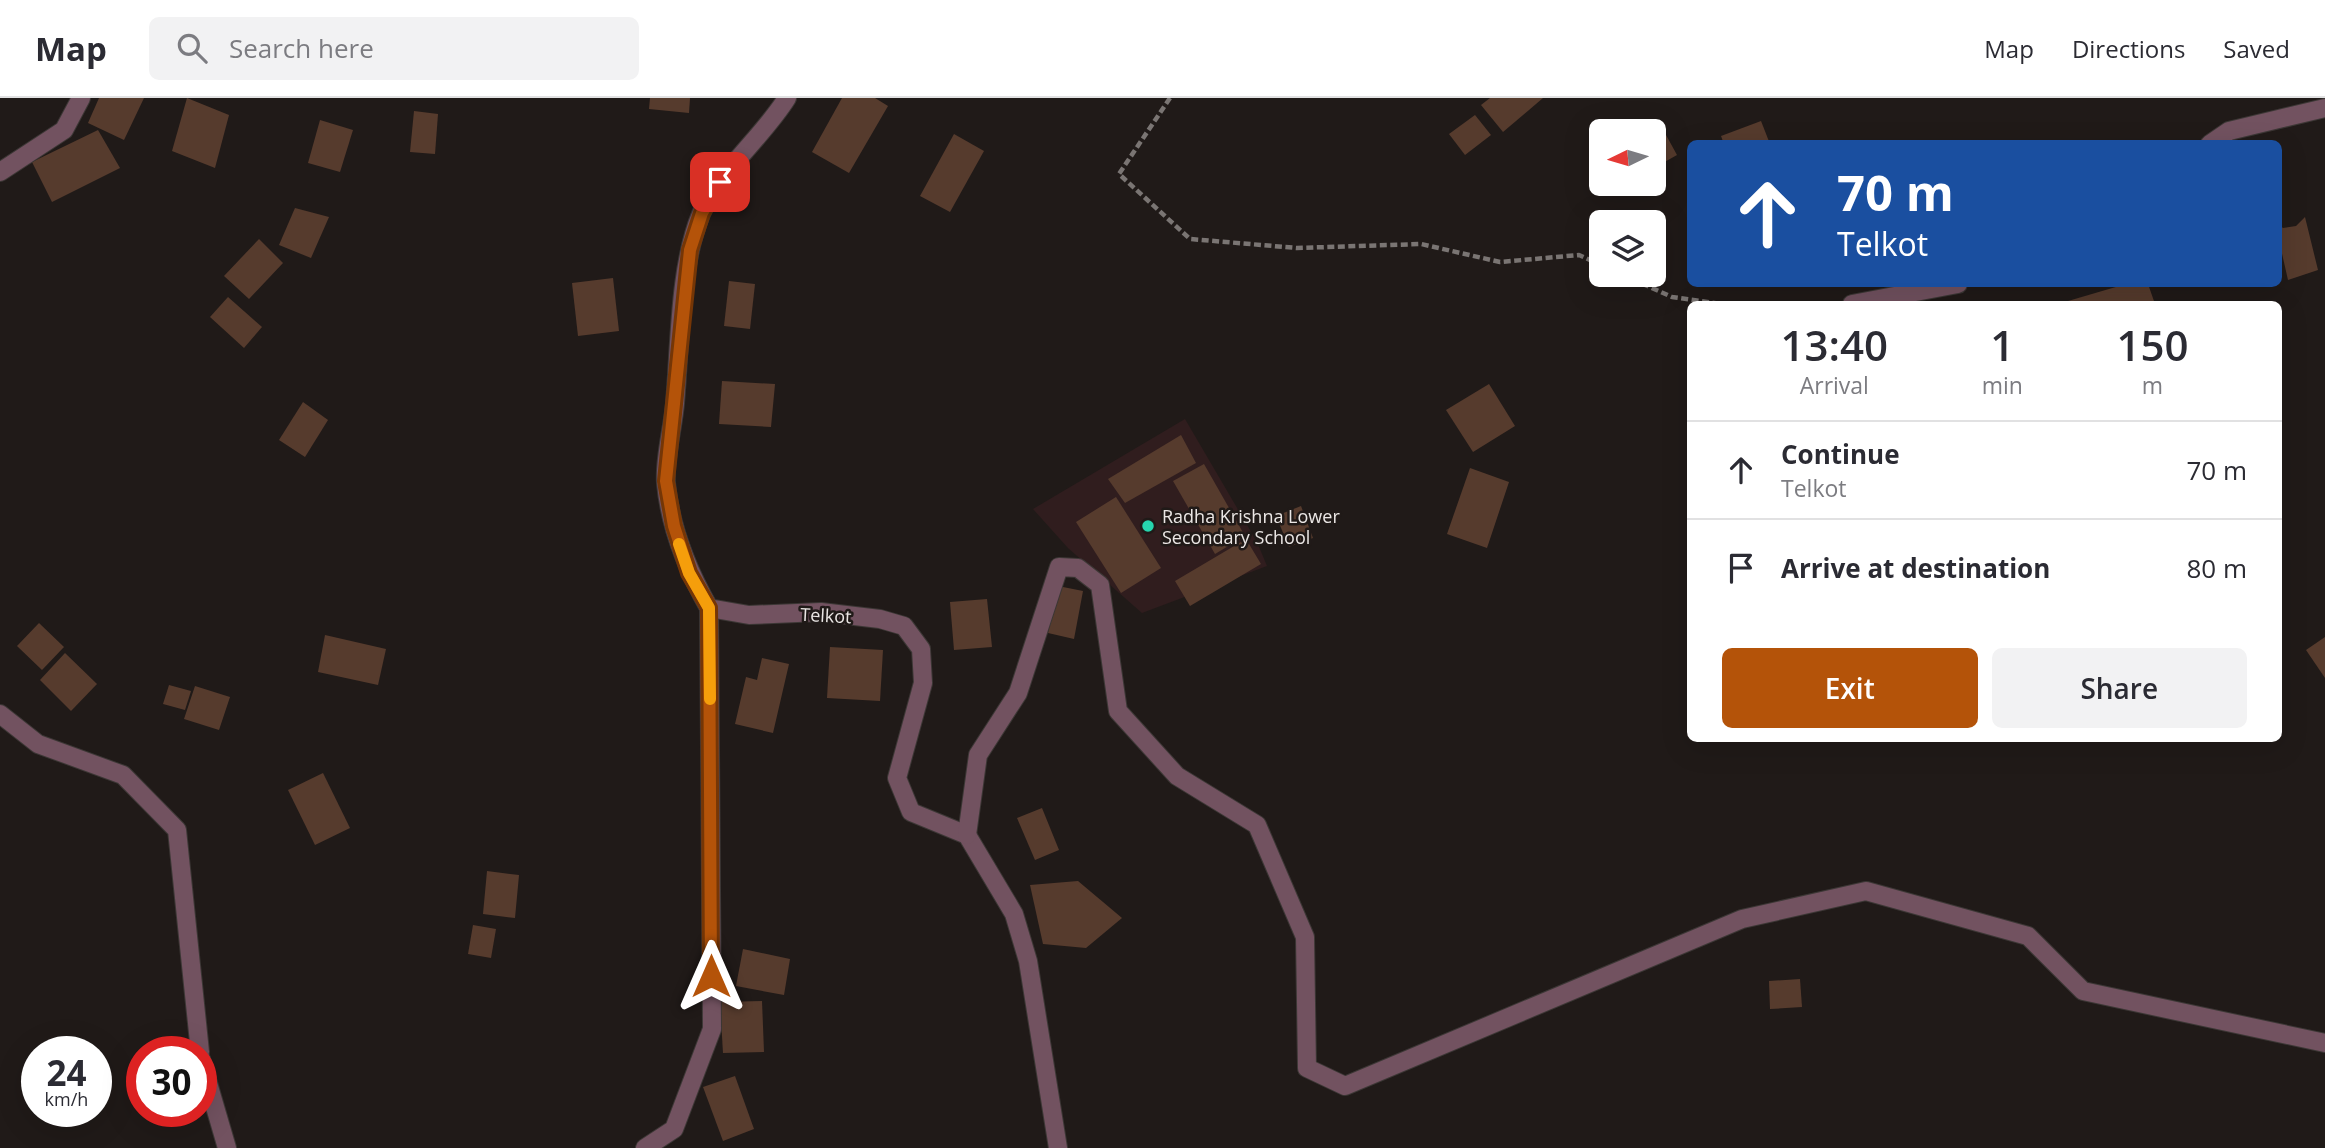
<!DOCTYPE html>
<style>
:root{--surface:#fff;--page:#f2f2f3;--text:#2b2b33;--muted:#7c7c81;--line:#e1e1e2;--accent:#b45309}
body{margin:0;font-family:"Open Sans",sans-serif;background:var(--page);color:var(--text);height:100vh;display:flex;flex-direction:column;font-size:26px;white-space:nowrap}
*{box-sizing:border-box;margin:0}
p{font-size:23px;color:var(--muted)}
.icon{flex:none;width:38px;height:38px;fill:none;stroke:currentColor;stroke-width:2;stroke-linecap:round;stroke-linejoin:round}
.map{position:relative;flex:1;overflow:hidden}
.drawer{position:absolute;left:1687px;top:203px;width:595px;height:441px;display:flex;flex-direction:column;background:var(--surface);border-radius:10px;box-shadow:0 7px 28px #0002}
.drawer>*{flex:none}
.guide{position:absolute;left:1687px;top:42px;width:595px;height:147px;border-radius:10px;box-shadow:0 7px 28px #0002;background:#1a4fa0;color:#fff;overflow:hidden}
.needle{width:46px;rotate:265deg}
.tools{position:absolute;left:1589px;top:21px;display:grid;gap:14px}
.tools a{display:grid;place-items:center;width:77px;height:77px;border-radius:10px;background:var(--surface);box-shadow:0 7px 28px #0002;font-size:35px}
.speed{position:absolute;left:21px;top:938px;display:flex;gap:14px;font-size:35px;font-weight:700;text-align:center}
.speed>*{display:grid;place-content:center;width:91px;height:91px;border-radius:50%;background:var(--surface);box-shadow:0 7px 28px #0002;line-height:1}
.speed small{font-size:18px;font-weight:400}
.speed .limit{border:10px solid #d22;background:#fff;color:#111}
.pin{position:absolute;display:grid;place-items:center;width:60px;height:60px;color:#fff;margin:-30px;border-radius:14px;box-shadow:0 4px 10px #0006}
.me{position:absolute;width:77px;margin:-38px;rotate:0deg;stroke-linejoin:round;filter:drop-shadow(0 0 5px #0008)}
.turn{display:flex;align-items:center;gap:24px;height:147px;padding:0 35px;font-size:32px}
.turn .icon{width:91px;height:91px;stroke-width:2.5}
.turn b{display:block;font-size:49px;line-height:60px}
.eta{display:flex;justify-content:space-evenly;align-items:center;height:119px;text-align:center}
.eta b{font-size:42px;font-weight:600;line-height:49px}
.primary-button{display:flex;gap:14px;margin-top:auto;padding:14px 35px}
.primary-button a{flex:1;height:80px;border-radius:10px;background:var(--accent);color:#fff;font-size:28px;font-weight:600;line-height:80px;text-align:center}
.primary-button a+a{background:var(--page);color:var(--text)}
ul{padding:0;list-style:none}
li{display:flex;align-items:center;gap:21px;height:98px;padding:0 35px;border-top:2px solid var(--line)}
li div{flex:1}
li b{display:block;font-size:26px}
li em{font-style:normal}
header{display:flex;align-items:center;gap:42px;box-sizing:border-box;height:98px;padding:0 35px;background:var(--surface);border-bottom:2px solid var(--line)}
header strong{font-size:33px}
nav{display:flex;gap:38px;margin-inline-start:auto;font-size:24px}
.search{width:490px;height:63px;background:var(--page);display:flex;align-items:center;gap:18px;box-sizing:border-box;padding:0 24px;border-radius:10px;color:var(--muted);font-size:26px}
.map>svg:first-child{display:block}
</style>
<header>
<strong>Map</strong>
<div class="search"><svg class="icon" aria-label="search" viewBox="0 0 24 24"><circle cx="10" cy="10" r="6"/><path d="M15 15l6 6"/></svg>Search here</div>
<nav><a>Map</a><a>Directions</a><a>Saved</a></nav>
</header>
<div class="map">
<svg width="2325" height="1050" viewBox="0 0 2325 1050">
<rect width="100%" height="100%" fill="#201a18"/>
<path fill="#301d1e" d="M1185 321 1257 444 1267 468 1142 515 1068 450 1033 411Z"/>
<g fill="#563b2d">
<path d="M99 0H144L124 42 88 25Z"/>
<path d="M187 0 229 17 215 70 172 53Z"/>
<path d="M650 0H690L689 15 649 11Z"/>
<path d="M842 0H875L888 8 849 75 812 54Z"/>
<path d="M1490 0H1543L1503 34 1481 7Z"/>
<path d="M414 13 438 16 435 56 410 54Z"/>
<path d="M1475 17 1491 37 1465 57 1449 36Z"/>
<path d="M320 22 353 32 340 74 308 65Z"/>
<path d="M1761 23 1770 46H1724L1721 38Z"/>
<path d="M1660 26 1677 57 1654 70V33H1647Z"/>
<path d="M98 32 120 70 52 104 32 64Z"/>
<path d="M954 36 984 53 950 114 920 98Z"/>
<path d="M1601 58V85L1590 64Z"/>
<path d="M295 110 329 119 311 160 279 147Z"/>
<path d="M2305 119 2318 172 2288 182 2278 138V126L2283 130 2296 128Z"/>
<path d="M259 141 283 165 249 201 224 178Z"/>
<path d="M613 180 619 233 578 238 572 185Z"/>
<path d="M729 183 755 186 750 231 724 228Z"/>
<path d="M2126 186H2148L2155 206H2070L2068 203Z"/>
<path d="M228 199 262 229 244 250 210 219Z"/>
<path d="M722 283 775 286 771 329 719 326Z"/>
<path d="M1489 286 1515 328 1473 354 1446 312Z"/>
<path d="M303 304 328 322 305 359 279 342Z"/>
<path d="M1181 337 1196 365 1125 405 1108 381Z"/>
<path d="M1204 366 1245 438 1215 456 1173 383Z"/>
<path d="M1470 370 1509 384 1487 450 1447 436Z"/>
<path d="M1116 399 1161 470 1121 495 1076 424Z"/>
<path d="M1301 408 1313 440 1289 449 1276 418Z"/>
<path d="M1246 441 1261 466 1190 508 1175 483Z"/>
<path d="M1058 488 1083 493 1074 541 1048 535Z"/>
<path d="M987 501 992 549 954 552 950 504Z"/>
<path d="M39 525 64 549 42 572 17 548Z"/>
<path d="M325 537 386 551 378 587 318 574Z"/>
<path d="M2325 539V580L2306 552Z"/>
<path d="M830 549 883 552 880 603 827 600Z"/>
<path d="M65 555 97 586 71 613 40 582Z"/>
<path d="M762 560 789 566 773 635 735 626 746 579 757 582Z"/>
<path d="M169 587 191 593 185 612 163 606Z"/>
<path d="M195 588 230 599 219 632 184 621Z"/>
<path d="M323 675 350 730 315 747 288 692Z"/>
<path d="M1042 710 1059 752 1035 762 1017 720Z"/>
<path d="M487 773 519 777 515 820 483 816Z"/>
<path d="M1078 783 1122 820 1086 850 1043 846 1030 787Z"/>
<path d="M473 827 496 831 491 860 468 856Z"/>
<path d="M743 851 790 861 784 897 736 888Z"/>
<path d="M1800 881 1802 909 1770 911 1769 883Z"/>
<path d="M762 903 764 954 723 955 720 904Z"/>
<path d="M735 978 754 1031 723 1043 703 989Z"/>
</g>
<g fill="none" stroke-linecap="round" stroke-linejoin="round">
<defs>
<g id="minor">
<path d="M787 0C762 40 720 72 701 116 679 169 680 247 675 305 673 330 664 361 666 385 670 430 687 471 709 510L749 517 821 514 880 521 904 528 921 551 923 585 897 680 911 714 967 737 1014 816 1028 863 1058 1050"/>
<path d="M2210 46 2229 33 2325 10"/>
<path d="M0 74 64 32 81 0"/>
<path d="M1852 206 1958 186"/>
<path d="M0 616 38 646 123 677 177 732 200 954"/>
<path d="M967 737 978 657 1018 595 1059 469 1078 470 1100 487 1118 613 1177 678 1257 727 1305 839 1307 970 1345 988 1742 821 1866 793 2028 838 2083 893 2325 945"/>
<path d="M201 961 227 1050"/>
<path d="M645 1050 674 1031 712 931 709 510"/>
</g>
</defs>
<use href="#minor" stroke="#3c3735" stroke-width="20"/>
<g stroke="#7a7573" stroke-width="4.5" stroke-dasharray="7 3.5" stroke-linecap="butt">
<path d="M1170 0 1119 76 1190 141 1297 150 1421 146 1500 164 1579 157 1601 167"/>
<path d="M1623 177 1672 199 1722 206"/>
</g>
<use href="#minor" stroke="#725260" stroke-width="18"/>
</g>
<g fill="none" stroke-linecap="round" stroke-linejoin="round">
<defs>
<path id="route" d="M711 878 709 510 689 475 674 428 666 383 690 152 702 115 720 84"/>
</defs>
<use href="#route" stroke="#753606" stroke-width="18"/>
<use href="#route" stroke="#b45309" stroke-width="12"/>
<path stroke="#f59e0b" stroke-width="12" d="M679 446 689 475 709 510 710 601"/>
</g>
<circle fill="#26d5ae" stroke="#201a18" stroke-width="2.5" cx="1148" cy="428" r="7"/>
<g text-anchor="middle" dominant-baseline="central" stroke-width="5" stroke-linejoin="round" paint-order="stroke">
<g font-size="18" fill="#ebe7e5" stroke="#201a18" text-anchor="start">
<text x="1162" y="418">Radha Krishna Lower<tspan x="1162" dy="21">Secondary School</tspan></text>
</g>
<g font-size="18" fill="#ebe7e5" stroke="#201a18">
<text transform="translate(826 517) rotate(3)">Telkot</text>
</g>
</g>
</svg>
<div class="tools">
<a><svg class="needle" viewBox="-14 -14 28 28"><path d="M0-13l5 13h-10z" fill="#e53935"/><path d="M0 13l5-13h-10z" fill="#7c7c81"/></svg></a>
<a><svg class="icon" aria-label="layers" viewBox="0 0 24 24"><path d="M12 4l9 5-9 5-9-5zM3 14l9 5 9-5"/></svg></a>
</div>
<div class="speed"><div>24<small>km/h</small></div><div class="limit">30</div></div>
<div class="pin" style="left:720px;top:84px;background:#d93025"><svg class="icon" aria-label="arrive" viewBox="0 0 24 24"><path d="M6 21V4h12l-3 4 3 4H6"/></svg></div>
<svg class="me" style="left:711px;top:878px" viewBox="-20 -20 40 40"><path d="M0-17L14 15 0 8-14 15z" fill="#b45309" stroke="#fff" stroke-width="4"/></svg>
<div class="guide">
<div class="turn"><svg class="icon" aria-label="ahead" viewBox="0 0 24 24"><path d="M12 20V5M6 11l6-6 6 6"/></svg><div><b>70 m</b>Telkot</div></div>
</div>
<section class="drawer">
<div class="eta">
<div><b>13:40</b><p>Arrival</p></div>
<div><b>1</b><p>min</p></div>
<div><b>150</b><p>m</p></div>
</div>
<ul>
<li><svg class="icon" aria-label="ahead" viewBox="0 0 24 24"><path d="M12 20V5M6 11l6-6 6 6"/></svg><div><b>Continue</b><p>Telkot</p></div><em>70 m</em></li>
<li><svg class="icon" aria-label="arrive" viewBox="0 0 24 24"><path d="M6 21V4h12l-3 4 3 4H6"/></svg><div><b>Arrive at destination</b></div><em>80 m</em></li>
</ul>
<div class="primary-button"><a>Exit</a><a>Share</a></div>
</section>
</div>
